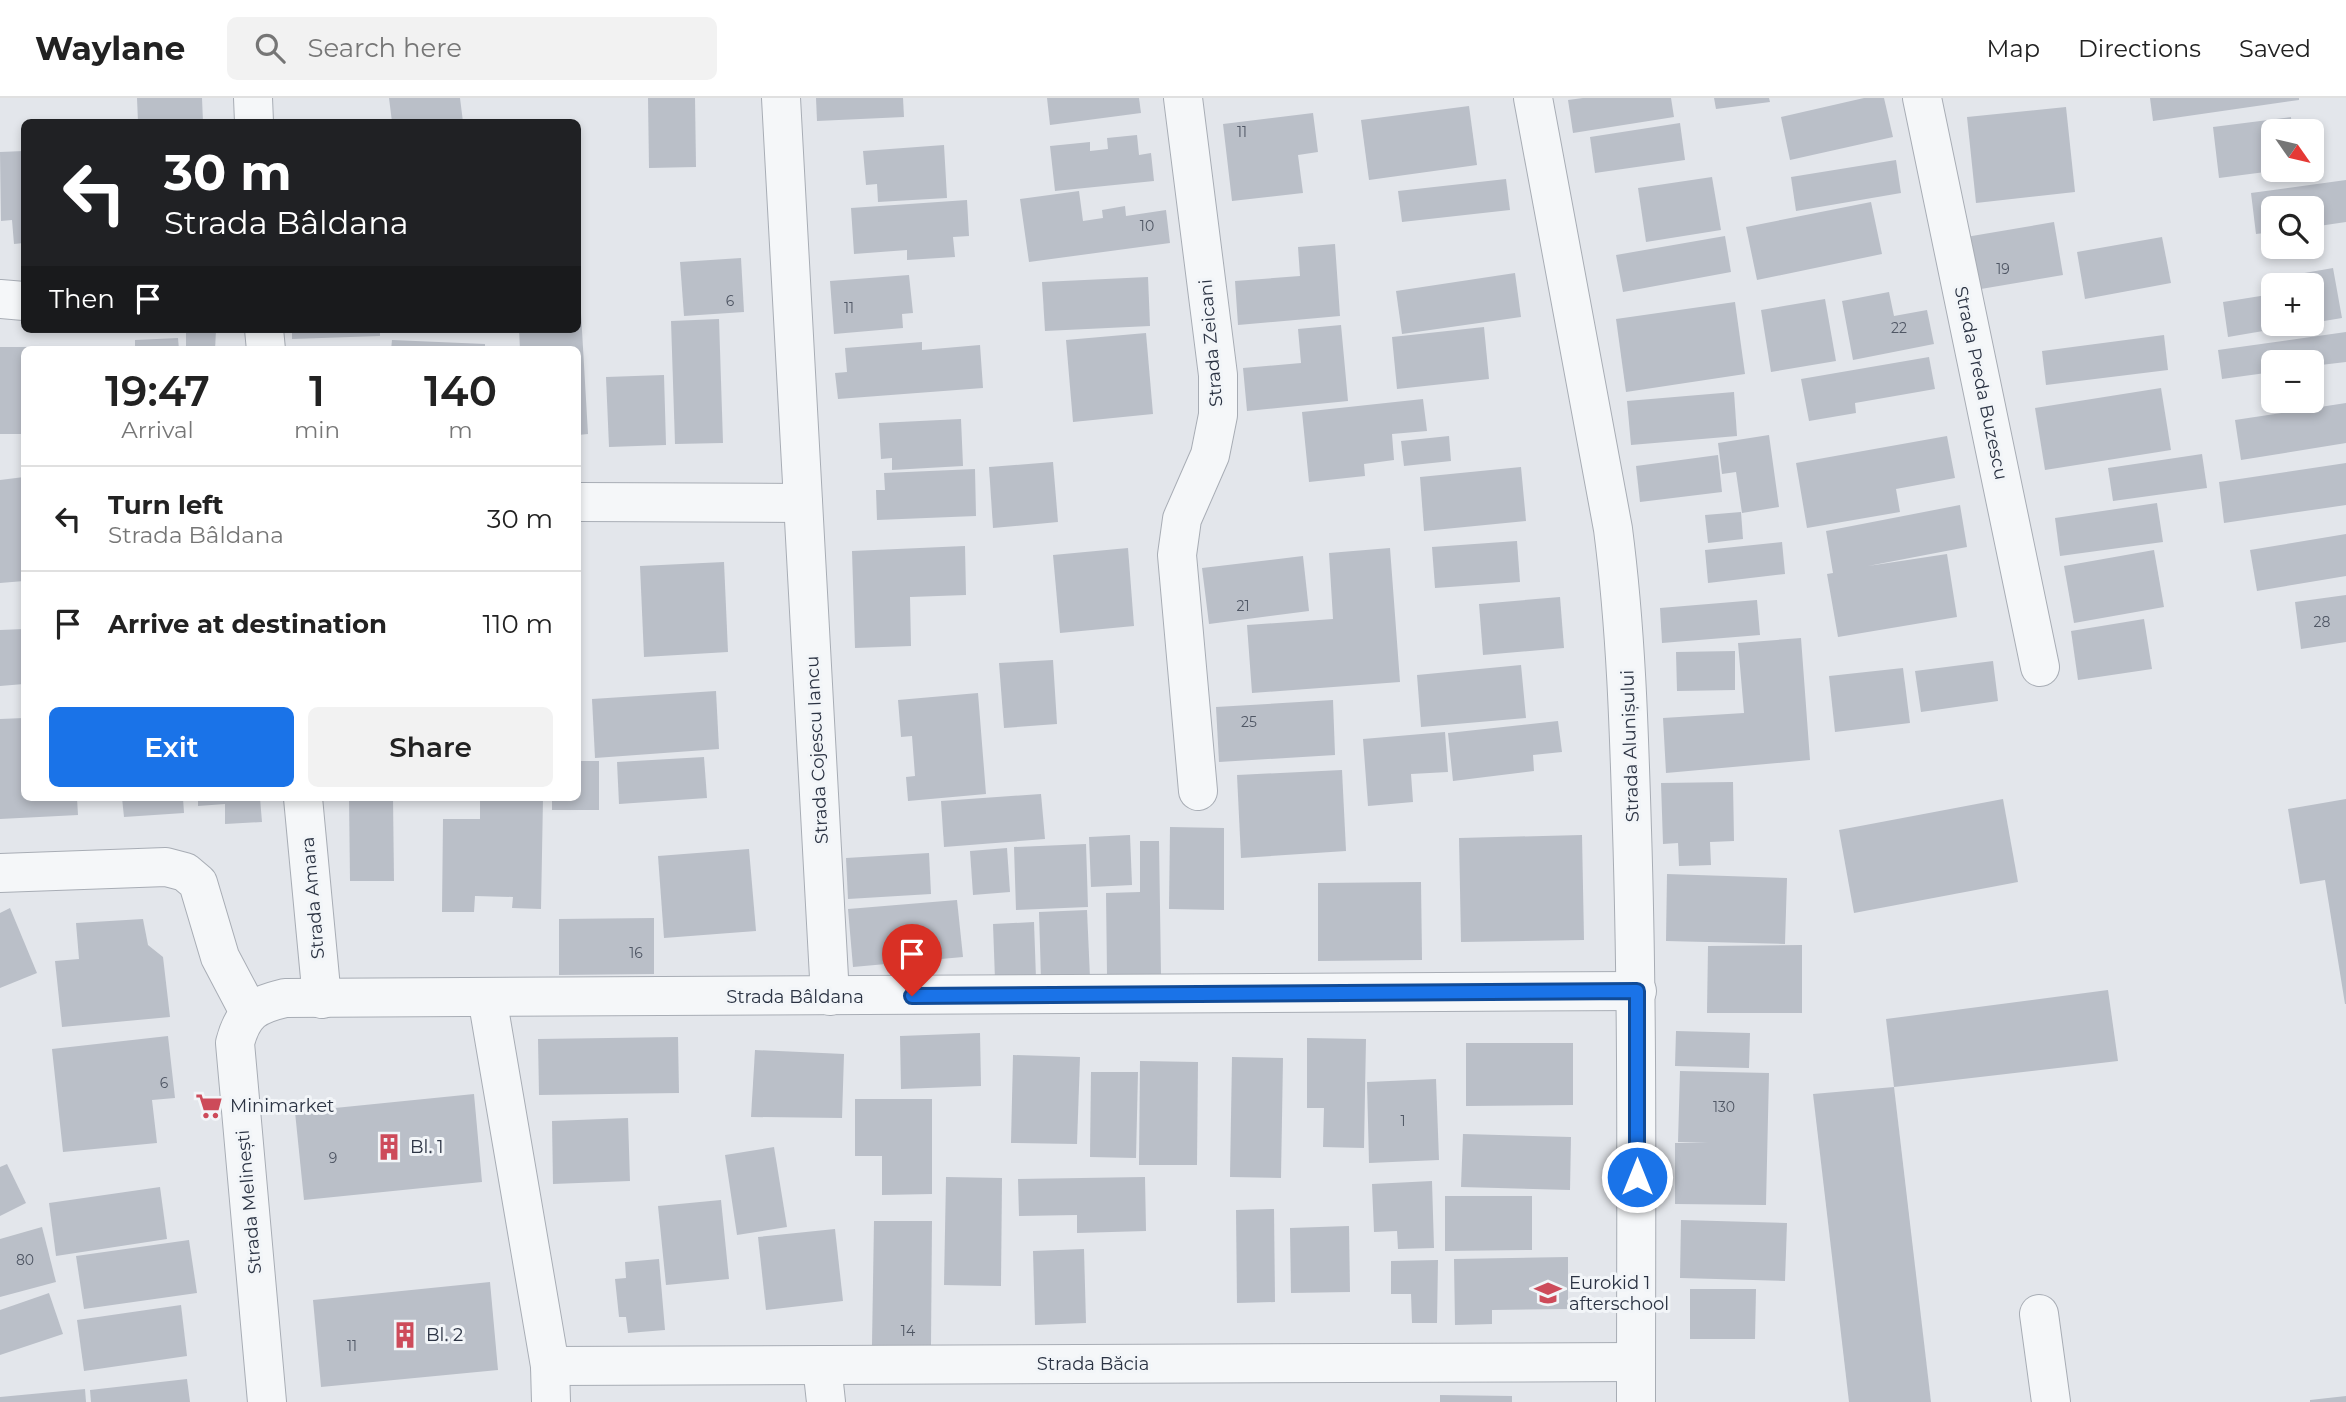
<!DOCTYPE html>
<meta charset="utf-8">
<style>
:root{--surface:#fff;--page:#f2f2f2;--text:#222;--muted:#767676;--line:#e0e0e0;--accent:#1a73e8}
body{margin:0;font-family:Montserrat,sans-serif;background:var(--page);color:var(--text);height:100vh;display:flex;flex-direction:column;font-size:26px;white-space:nowrap}
*{box-sizing:border-box;margin:0}
p{font-size:23px;color:var(--muted)}
.icon{flex:none;width:38px;height:38px;fill:none;stroke:currentColor;stroke-width:2;stroke-linecap:round;stroke-linejoin:round}
.map{position:relative;flex:1;overflow:hidden}
.drawer{position:absolute;left:21px;top:248px;width:560px;height:455px;display:flex;flex-direction:column;background:var(--surface);border-radius:10px;box-shadow:0 4px 10px #0003}
.drawer>*{flex:none}
.top-card{position:absolute;left:21px;top:21px;width:560px;height:214px;border-radius:10px;box-shadow:0 4px 10px #0003;background:#202124;color:#fff;overflow:hidden}
.needle{width:46px;rotate:124deg}
.fabs{position:absolute;left:2261px;top:21px;display:grid;gap:14px}
.fabs a{display:grid;place-items:center;width:63px;height:63px;border-radius:10px;background:var(--surface);box-shadow:0 4px 10px #0003;font-size:35px}
.pin{position:absolute;display:grid;place-items:center;width:60px;height:60px;color:#fff;margin:-72px -30px;border-radius:50% 50% 50% 0;rotate:-45deg;box-shadow:0 0 7px #0007}
.pin .icon{rotate:45deg}
.me{position:absolute;width:77px;margin:-38px;rotate:0deg;stroke-linejoin:round;filter:drop-shadow(0 0 5px #0008)}
.turn{display:flex;align-items:center;gap:24px;height:147px;padding:0 28px;font-size:32px}
.turn .icon{width:91px;height:91px;stroke-width:2.5}
.turn b{display:block;font-size:49px;line-height:60px}
.then{display:flex;align-items:center;height:66px;padding:0 28px;background:#0003;gap:14px;font-size:26px}
.eta{display:flex;justify-content:space-evenly;align-items:center;height:119px;text-align:center}
.eta b{font-size:42px;font-weight:600;line-height:49px}
.button{display:flex;gap:14px;margin-top:auto;padding:14px 28px}
.button a{flex:1;height:80px;border-radius:10px;background:var(--accent);color:#fff;font-size:28px;font-weight:600;line-height:80px;text-align:center}
.button a+a{background:var(--page);color:var(--text)}
ul{padding:0;list-style:none}
li{display:flex;align-items:center;gap:21px;height:105px;padding:0 28px;border-top:2px solid var(--line)}
li div{flex:1}
li b{display:block;font-size:26px}
li em{font-style:normal}
header{display:flex;align-items:center;gap:42px;box-sizing:border-box;height:98px;padding:0 35px;background:var(--surface);border-bottom:2px solid var(--line)}
header strong{font-size:33px}
nav{display:flex;gap:38px;margin-inline-start:auto;font-size:24px}
.search{width:490px;height:63px;background:var(--page);display:flex;align-items:center;gap:18px;box-sizing:border-box;padding:0 24px;border-radius:10px;color:var(--muted);font-size:26px}
.map>svg:first-child{display:block}
</style>
<header>
<strong>Waylane</strong>
<div class="search"><svg class="icon" aria-label="search" viewBox="0 0 24 24"><circle cx="10" cy="10" r="6"/><path d="M15 15l6 6"/></svg>Search here</div>
<nav><a>Map</a><a>Directions</a><a>Saved</a></nav>
</header>
<div class="map">
<svg width="2346" height="1304" viewBox="0 0 2346 1304">
<rect width="100%" height="100%" fill="#e3e6eb"/>
<g fill="#babfc8">
<path d="M137 0H202L203 24H138Z"/>
<path d="M389 0H460L463 24H392Z"/>
<path d="M648 0H695L696 69 649 70Z"/>
<path d="M816 0H903L904 19 817 23Z"/>
<path d="M1047 0H1139L1141 15 1050 27Z"/>
<path d="M1583 0H1671L1674 19 1573 35 1568 2Z"/>
<path d="M1714 0H1769L1770 4 1716 11Z"/>
<path d="M1864 0H1884L1893 39 1790 62 1781 19Z"/>
<path d="M2150 0H2299V2L2153 23Z"/>
<path d="M1469 8 1477 67 1369 82 1361 22Z"/>
<path d="M2066 9 2075 94 1976 105 1967 19Z"/>
<path d="M1313 15 1318 54 1298 57 1303 95 1232 103 1223 26Z"/>
<path d="M2291 19 2292 33H2273V73L2219 80 2213 29Z"/>
<path d="M1680 25 1685 62 1595 75 1590 39Z"/>
<path d="M1137 37 1139 57 1151 55 1154 83 1055 93 1050 48 1090 44V53L1108 51 1107 40Z"/>
<path d="M944 47 947 100 878 104 877 86 866 87 863 53Z"/>
<path d="M24 53V145L14 146 12 122 1 123 0 54Z"/>
<path d="M1896 62 1901 95 1796 113 1791 79Z"/>
<path d="M1712 79 1721 132 1646 144 1638 90Z"/>
<path d="M1506 81 1510 112 1402 124 1398 93Z"/>
<path d="M2346 82V124L2312 129V110H2273V134L2256 136 2251 95Z"/>
<path d="M1079 93 1083 123 1103 120 1102 112 1125 108 1126 118 1166 112 1170 145 1029 164 1020 101Z"/>
<path d="M967 102 969 138 953 139 955 159 907 162V152L854 156 851 110Z"/>
<path d="M1871 104 1882 156 1757 182 1746 129Z"/>
<path d="M2054 124 2063 177 1975 192 1966 139Z"/>
<path d="M1725 138 1731 174 1623 194 1616 157Z"/>
<path d="M2162 139 2171 185 2085 201 2077 154Z"/>
<path d="M1335 146 1340 218 1238 227 1235 183 1300 178 1298 149Z"/>
<path d="M741 160 744 214 684 218 680 164Z"/>
<path d="M2333 170 2342 220 2312 225V187H2283L2282 179Z"/>
<path d="M1515 175 1521 219 1402 236 1396 193Z"/>
<path d="M909 177 913 215 902 216 903 230 834 236 830 183Z"/>
<path d="M1148 179 1150 228 1045 233 1042 184Z"/>
<path d="M1889 194 1894 218 1927 212 1934 246 1853 262 1842 203Z"/>
<path d="M2273 196V226L2298 227 2228 239 2223 204Z"/>
<path d="M578 198H580L588 336 578 337V252H520L519 231H578Z"/>
<path d="M1825 201 1836 263 1771 274 1761 212Z"/>
<path d="M1735 204 1745 276 1626 294 1616 221Z"/>
<path d="M719 221 723 345 675 346 671 223Z"/>
<path d="M1341 227 1348 303 1247 313 1243 270 1301 265 1298 231Z"/>
<path d="M1484 229 1489 281 1397 291 1392 239Z"/>
<path d="M292 231H380V238L292 241Z"/>
<path d="M186 232H216L215 252H186Z"/>
<path d="M2346 234V264L2312 268V264H2273V274L2222 281 2218 252Z"/>
<path d="M1146 235 1153 316 1073 324 1066 242Z"/>
<path d="M2164 237 2168 272 2046 287 2042 253Z"/>
<path d="M178 240 179 252H135V242Z"/>
<path d="M392 242 485 246V252H391Z"/>
<path d="M922 244V252L980 247 983 290 838 301 835 275 847 274 845 250Z"/>
<path d="M0 249H42V252H24V336H0Z"/>
<path d="M1929 259 1935 291 1855 305 1856 315 1809 323 1801 281Z"/>
<path d="M664 277 666 347 609 349 606 279Z"/>
<path d="M2161 290 2171 352 2045 372 2035 310Z"/>
<path d="M1734 294 1737 338 1631 347 1627 303Z"/>
<path d="M1423 301 1427 333 1392 336 1394 362 1364 366 1365 378 1309 384 1302 314Z"/>
<path d="M2346 305V345L2241 362 2235 322Z"/>
<path d="M961 321 963 368 892 372V360L881 361 879 325Z"/>
<path d="M1769 337 1779 409 1742 415 1736 374 1722 376 1718 345Z"/>
<path d="M1449 338 1451 363 1404 368 1401 343Z"/>
<path d="M1947 338 1955 380 1896 391 1900 414 1807 430 1796 365Z"/>
<path d="M2202 356 2207 390 2113 403 2108 370Z"/>
<path d="M1718 357 1722 394 1640 404 1636 368Z"/>
<path d="M1053 364 1058 424 993 430 989 369Z"/>
<path d="M2346 365V407L2224 425 2219 384Z"/>
<path d="M1521 369 1526 423 1424 433 1420 379Z"/>
<path d="M975 371 976 418 877 422 876 392H885L884 375Z"/>
<path d="M24 379V483L0 485V382Z"/>
<path d="M2157 405 2163 444 2060 458 2055 420Z"/>
<path d="M1960 407 1967 449 1868 468 1947 456 1957 519 1838 539 1827 476 1833 475 1826 433Z"/>
<path d="M1741 414 1743 441 1708 445 1705 417Z"/>
<path d="M2346 436V478L2257 493 2250 452Z"/>
<path d="M1517 443 1520 484 1435 490 1432 449Z"/>
<path d="M1782 444 1785 476 1708 485 1705 452Z"/>
<path d="M965 448 966 497 910 499 911 548 855 550 852 453Z"/>
<path d="M1128 450 1134 528 1060 535 1053 457Z"/>
<path d="M1390 450 1400 584 1252 595 1247 527 1333 521 1329 455Z"/>
<path d="M2154 452 2164 509 2074 525 2064 468Z"/>
<path d="M1303 458 1309 513 1209 526 1202 470Z"/>
<path d="M724 464 728 554 644 559 640 468Z"/>
<path d="M2346 497V544L2301 551 2295 504Z"/>
<path d="M1560 499 1564 550 1483 557 1479 506Z"/>
<path d="M1757 502 1760 537 1662 545 1660 510Z"/>
<path d="M2144 521 2152 571 2078 582 2071 533Z"/>
<path d="M24 531V586L0 588V532Z"/>
<path d="M1801 540 1810 662 1666 675 1663 620 1744 615 1738 545Z"/>
<path d="M1735 553V592L1677 593 1676 554Z"/>
<path d="M1053 562 1057 626 1004 630 999 565Z"/>
<path d="M1993 563 1998 603 1921 614 1915 573Z"/>
<path d="M1521 567 1526 620 1421 629 1417 577Z"/>
<path d="M1903 570 1910 625 1835 634 1829 578Z"/>
<path d="M716 593 719 651 595 660 592 601Z"/>
<path d="M978 595 986 696 908 703 906 679 915 678 912 638 901 639 898 602Z"/>
<path d="M1333 602 1335 657 1219 664 1216 609Z"/>
<path d="M24 620V700H77L78 717 0 721V621Z"/>
<path d="M1558 623 1562 654 1533 657 1534 673 1453 683 1448 635Z"/>
<path d="M1445 634 1448 674 1411 676 1413 704 1368 708 1363 641Z"/>
<path d="M704 659 707 700 619 706 617 664Z"/>
<path d="M578 663H599V712H552V700H578Z"/>
<path d="M1342 672 1346 753 1241 760 1237 677Z"/>
<path d="M1733 684 1734 743 1710 744 1711 767 1679 768 1678 745 1663 746 1661 685Z"/>
<path d="M1041 696 1045 741 944 749 941 703Z"/>
<path d="M122 700H183L184 715 124 719Z"/>
<path d="M198 700H260L262 724 225 726V706L198 708Z"/>
<path d="M349 700H393L394 783H350Z"/>
<path d="M480 700H543L541 811 512 810 513 799 475 798 474 814H442L443 721H480Z"/>
<path d="M2003 701 2018 784 1854 815 1839 732Z"/>
<path d="M2346 701V906H2345L2325 782 2300 786 2288 711Z"/>
<path d="M1170 729 1224 730V812L1169 811Z"/>
<path d="M1130 737 1132 787 1091 789 1089 739Z"/>
<path d="M1582 737 1584 842 1461 844 1459 740Z"/>
<path d="M1140 743H1159L1161 876 1107 877 1106 795 1140 794Z"/>
<path d="M1086 746 1088 809 1016 812 1014 749Z"/>
<path d="M1007 750 1010 794 973 797 970 753Z"/>
<path d="M749 751 756 833 664 840 658 758Z"/>
<path d="M929 755 931 796 848 801 846 760Z"/>
<path d="M1667 776 1787 780 1785 846 1666 843Z"/>
<path d="M1421 784 1422 862 1318 863V785Z"/>
<path d="M957 802 963 859 853 869 848 811Z"/>
<path d="M10 810 37 875 0 890V815Z"/>
<path d="M1087 812 1090 880 1041 882 1039 814Z"/>
<path d="M654 820V876L559 877V821Z"/>
<path d="M143 821 148 847 163 859 170 919 62 929 55 863 79 861 76 825Z"/>
<path d="M1034 824 1036 881 995 882 993 826Z"/>
<path d="M1802 847V915H1707L1708 848Z"/>
<path d="M2108 892 2118 963 1894 989 1886 921Z"/>
<path d="M1676 933 1750 935 1749 970 1675 968Z"/>
<path d="M980 935 981 988 901 991 900 938Z"/>
<path d="M168 938 175 1000 152 1002 157 1045 63 1054 52 951Z"/>
<path d="M678 939 679 995 539 997 538 941Z"/>
<path d="M1307 940 1366 941 1364 1050 1323 1049 1324 1010H1307Z"/>
<path d="M1466 945H1573V1007L1466 1008Z"/>
<path d="M755 952 844 956 842 1020 751 1019Z"/>
<path d="M1013 957 1080 959 1077 1046 1011 1045Z"/>
<path d="M1232 959 1283 960 1281 1080 1230 1079Z"/>
<path d="M1140 963 1198 964 1197 1067H1139Z"/>
<path d="M1680 973 1769 975 1766 1107 1675 1106V1045H1708L1678 1044Z"/>
<path d="M1091 974H1138L1136 1060 1090 1059Z"/>
<path d="M1436 981 1439 1062 1369 1065 1367 984Z"/>
<path d="M1894 989 1931 1304H1849L1813 996Z"/>
<path d="M474 996 482 1084 304 1102 295 1014Z"/>
<path d="M855 1001H932V1096L882 1097V1058H855Z"/>
<path d="M628 1020 630 1083 553 1086 552 1023Z"/>
<path d="M1463 1036 1571 1039 1570 1092 1461 1089Z"/>
<path d="M774 1049 787 1129 737 1137 725 1057Z"/>
<path d="M7 1066 26 1105 0 1118V1069Z"/>
<path d="M946 1079 1002 1080 1001 1188 944 1187Z"/>
<path d="M1145 1079 1146 1133 1077 1135V1117L1019 1118 1018 1081Z"/>
<path d="M1432 1083 1434 1150 1398 1151 1397 1133 1374 1134 1372 1086Z"/>
<path d="M160 1089 167 1141 56 1158 49 1105Z"/>
<path d="M1445 1098H1532V1152L1445 1153Z"/>
<path d="M721 1102 729 1181 666 1187 658 1108Z"/>
<path d="M1274 1111 1275 1204 1237 1205 1236 1112Z"/>
<path d="M1681 1122 1787 1125 1785 1183 1680 1180Z"/>
<path d="M874 1123H932L931 1248 872 1247Z"/>
<path d="M1349 1128 1350 1194 1291 1195 1290 1130Z"/>
<path d="M42 1129 56 1184 0 1199V1141Z"/>
<path d="M835 1131 843 1203 766 1212 758 1139Z"/>
<path d="M189 1142 197 1195 84 1211 76 1158Z"/>
<path d="M1084 1151 1086 1225 1035 1227 1033 1153Z"/>
<path d="M1568 1159V1211L1492 1212V1226L1455 1227 1454 1161Z"/>
<path d="M659 1161 665 1232 628 1235 626 1219H619L615 1181 626 1180 625 1164Z"/>
<path d="M1438 1162 1437 1225H1412L1411 1196H1391V1163Z"/>
<path d="M490 1184 498 1272 321 1289 313 1202Z"/>
<path d="M1690 1191H1756L1755 1241H1690Z"/>
<path d="M49 1195 63 1236 0 1257V1212Z"/>
<path d="M181 1207 187 1258 84 1273 77 1222Z"/>
<path d="M187 1281 190 1304H91L90 1292Z"/>
<path d="M85 1291 86 1304H0V1299Z"/>
<path d="M1440 1297 1512 1298V1304H1440Z"/>
<path d="M2346 1298V1304H2310V1302Z"/>
</g>
<g fill="none" stroke-linecap="round" stroke-linejoin="round">
<defs>
<g id="minor">
<path d="M253 0 254 24"/>
<path d="M781 0 830 898"/>
<path d="M1183 0 1218 277V317L1210 357 1182 421 1177 457 1198 693"/>
<path d="M1533 0 1613 431C1626 531 1629 631 1632 732 1638 923 1636 1113 1636 1304"/>
<path d="M1922 0 2040 569"/>
<path d="M0 201 24 203"/>
<path d="M264 231 266 252"/>
<path d="M578 404 803 405"/>
<path d="M303 700 322 901"/>
<path d="M0 775 166 769 185 774 198 785 220 859 249 914"/>
<path d="M487 899 550 1268 551 1304"/>
<path d="M2039 1216 2051 1304"/>
<path d="M822 1267 826 1304"/>
<path d="M550 1268 1636 1264"/>
<path d="M267 1304 235 945C243 914 255 907 285 900L1637 893"/>
</g>
</defs>
<use href="#minor" stroke="#a8adb5" stroke-width="40"/>
<use href="#minor" stroke="#f5f7f9" stroke-width="38"/>
</g>
<g fill="none" stroke-linecap="round" stroke-linejoin="round">
<defs>
<path id="route" d="M912 898 1637 893V1079"/>
</defs>
<use href="#route" stroke="#114b97" stroke-width="18"/>
<use href="#route" stroke="#1a73e8" stroke-width="12"/>
</g>
<defs>
<symbol id="supermarket-bare" viewBox="-9 -9 18 18"><path d="M-6-5.5h2.5l.6 2H6L4.5 2H-2.5L-4.4-4H-6ZM-1.5 3.2a1.3 1.3 0 1 0 .1 0ZM3 3.2a1.3 1.3 0 1 0 .1 0Z" fill="#cd4b5a" stroke="#f2f5f8" stroke-width="2.5" paint-order="stroke"/></symbol>
<symbol id="building-bare" viewBox="-9 -9 18 18"><path d="M-4-6H4V6H1V3H-1V6H-4ZM-2.5-4.3h1.7v1.8h-1.7ZM.8-4.3h1.7v1.8H.8ZM-2.5-1h1.7V.8h-1.7ZM.8-1h1.7V.8H.8Z" fill="#cd4b5a" stroke="#f2f5f8" stroke-width="2.5" paint-order="stroke"/></symbol>
<symbol id="school-bare" viewBox="-9 -9 18 18"><path d="M0-5L7-2L0 1L-7-2ZM-4 1L0 2.5L4 1V4Q0 6-4 4Z" fill="#cd4b5a" stroke="#f2f5f8" stroke-width="2.5" paint-order="stroke"/></symbol>
</defs>
<g fill-rule="evenodd">
<use href="#supermarket-bare" x="190" y="989" width="38" height="38"/>
<use href="#building-bare" x="370" y="1030" width="38" height="38"/>
<use href="#school-bare" x="1529" y="1176" width="38" height="38"/>
<use href="#building-bare" x="386" y="1218" width="38" height="38"/>
</g>
<g text-anchor="middle" dominant-baseline="central" stroke-width="6" stroke-linejoin="round" paint-order="stroke">
<g font-size="14" fill="#4f5664">
<text x="1242" y="34">11</text>
<text x="1147" y="128">10</text>
<text x="2003" y="171">19</text>
<text x="730" y="203">6</text>
<text x="849" y="210">11</text>
<text x="1899" y="230">22</text>
<text x="1243" y="508">21</text>
<text x="2322" y="524">28</text>
<text x="1249" y="624">25</text>
<text x="636" y="855">16</text>
<text x="164" y="985">6</text>
<text x="1724" y="1009">130</text>
<text x="1403" y="1023">1</text>
<text x="333" y="1060">9</text>
<text x="25" y="1162">80</text>
<text x="908" y="1233">14</text>
<text x="352" y="1248">11</text>
</g>
<g font-size="18" fill="#2b3343" stroke="#f2f5f8">
<text transform="translate(1211 245) rotate(-95)">Strada Zeicani</text>
<text transform="translate(1981 285) rotate(78)">Strada Preda Buzescu</text>
<text transform="translate(1630 648) rotate(-92)">Strada Alunișului</text>
<text transform="translate(817 652) rotate(-93)">Strada Cojescu Iancu</text>
<text transform="translate(313 800) rotate(-95)">Strada Amara</text>
<text x="795" y="899">Strada Bâldana</text>
<text transform="translate(249 1104) rotate(-95)">Strada Melinești</text>
<text x="1093" y="1266">Strada Băcia</text>
</g>
<g font-size="18" fill="#2b3343" stroke="#f2f5f8" text-anchor="start">
<text x="230" y="1008">Minimarket</text>
<text x="410" y="1049">Bl. 1</text>
<text x="1569" y="1185">Eurokid 1<tspan x="1569" dy="21">afterschool</tspan></text>
<text x="426" y="1237">Bl. 2</text>
</g>
</g>
</svg>
<div class="fabs">
<a><svg class="needle" viewBox="-14 -14 28 28"><path d="M0-13l5 13h-10z" fill="#e53935"/><path d="M0 13l5-13h-10z" fill="#767676"/></svg></a>
<a><svg class="icon" aria-label="search" viewBox="0 0 24 24"><circle cx="10" cy="10" r="6"/><path d="M15 15l6 6"/></svg></a>
<a>+</a>
<a>−</a>
</div>
<div class="pin" style="left:912px;top:898px;background:#d93025"><svg class="icon" aria-label="arrive" viewBox="0 0 24 24"><path d="M6 21V4h12l-3 4 3 4H6"/></svg></div>
<svg class="me" style="left:1637px;top:1079px" viewBox="-20 -20 40 40"><circle r="17" fill="#1a73e8" stroke="#fff" stroke-width="3"/><path d="M0-11L8 9 0 5-8 9z" fill="#fff"/></svg>
<div class="top-card">
<div class="turn"><svg class="icon" aria-label="left" viewBox="0 0 24 24"><path d="M17 20v-9H6M10 6l-5 5 5 5"/></svg><div><b>30 m</b>Strada Bâldana</div></div>
<div class="then">Then<svg class="icon" aria-label="arrive" viewBox="0 0 24 24"><path d="M6 21V4h12l-3 4 3 4H6"/></svg></div>
</div>
<section class="drawer">
<div class="eta">
<div><b>19:47</b><p>Arrival</p></div>
<div><b>1</b><p>min</p></div>
<div><b>140</b><p>m</p></div>
</div>
<ul>
<li><svg class="icon" aria-label="left" viewBox="0 0 24 24"><path d="M17 20v-9H6M10 6l-5 5 5 5"/></svg><div><b>Turn left</b><p>Strada Bâldana</p></div><em>30 m</em></li>
<li><svg class="icon" aria-label="arrive" viewBox="0 0 24 24"><path d="M6 21V4h12l-3 4 3 4H6"/></svg><div><b>Arrive at destination</b></div><em>110 m</em></li>
</ul>
<div class="button"><a>Exit</a><a>Share</a></div>
</section>
</div>
